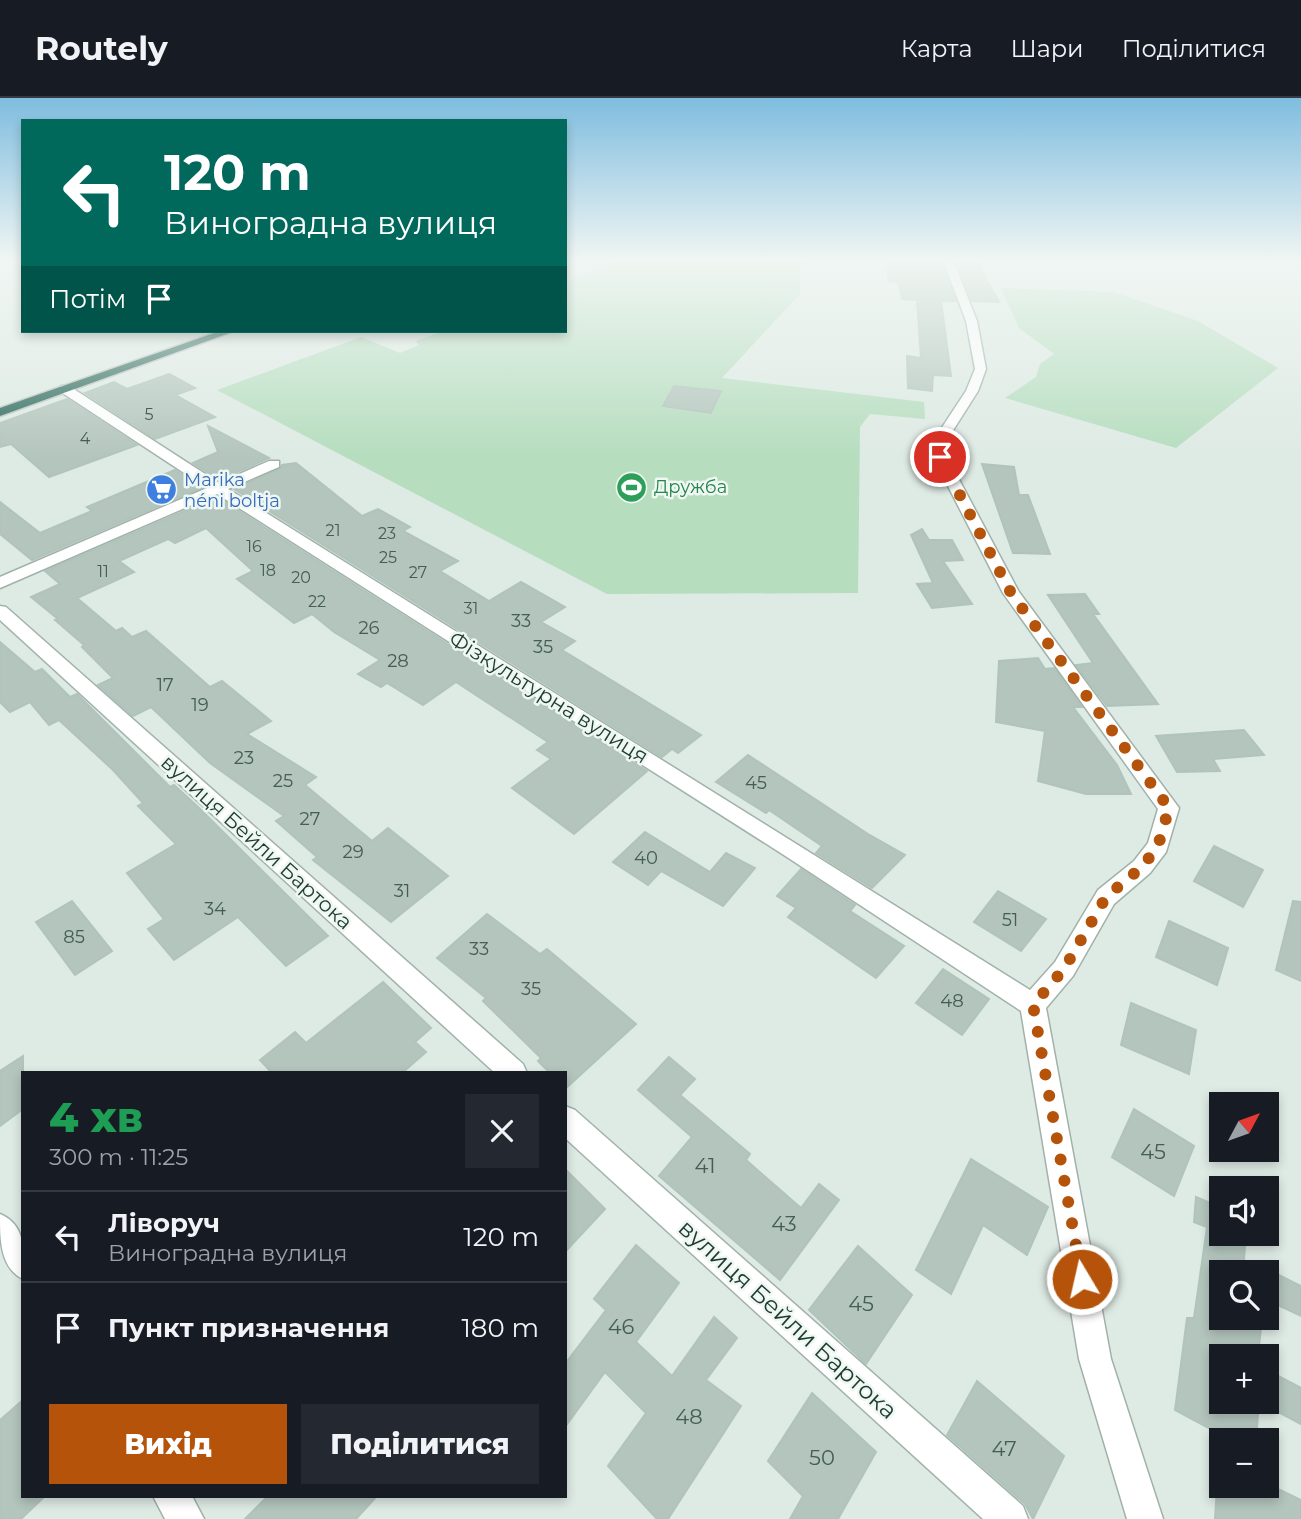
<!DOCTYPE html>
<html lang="uk">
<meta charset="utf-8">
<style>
:root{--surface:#171b24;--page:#242831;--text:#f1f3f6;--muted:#9ea1a6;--line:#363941;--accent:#b45309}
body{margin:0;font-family:Montserrat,sans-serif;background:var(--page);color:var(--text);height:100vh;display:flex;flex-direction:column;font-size:26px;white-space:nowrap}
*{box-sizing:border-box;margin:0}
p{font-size:23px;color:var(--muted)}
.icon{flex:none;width:38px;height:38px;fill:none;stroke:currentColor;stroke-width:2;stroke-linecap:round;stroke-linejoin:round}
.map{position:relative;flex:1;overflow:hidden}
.drawer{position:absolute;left:21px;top:973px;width:546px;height:427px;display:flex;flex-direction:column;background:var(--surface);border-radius:0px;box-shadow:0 4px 10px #0003}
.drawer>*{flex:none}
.top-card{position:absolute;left:21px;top:21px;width:546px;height:214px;border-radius:0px;box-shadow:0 4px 10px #0003;background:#00695c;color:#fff;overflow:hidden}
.needle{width:46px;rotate:49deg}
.fabs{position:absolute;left:1209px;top:994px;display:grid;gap:14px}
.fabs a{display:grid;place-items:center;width:70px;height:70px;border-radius:0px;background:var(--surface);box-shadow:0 4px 10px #0003;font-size:35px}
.pin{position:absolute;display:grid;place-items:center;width:60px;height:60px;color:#fff;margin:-30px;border:4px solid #fff;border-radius:50%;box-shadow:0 2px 7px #0007}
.me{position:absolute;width:77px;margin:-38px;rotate:351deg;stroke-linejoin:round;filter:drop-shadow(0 0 5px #0008)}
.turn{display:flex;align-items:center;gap:24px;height:147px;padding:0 28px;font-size:32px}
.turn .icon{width:91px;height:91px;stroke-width:2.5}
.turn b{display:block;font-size:49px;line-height:60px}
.then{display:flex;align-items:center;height:66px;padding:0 28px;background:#0003;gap:14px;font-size:26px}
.round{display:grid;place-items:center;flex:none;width:74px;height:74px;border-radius:0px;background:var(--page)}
.overview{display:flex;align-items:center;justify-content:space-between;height:119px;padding:0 28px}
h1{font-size:42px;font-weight:800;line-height:52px;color:#1e9e55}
.primary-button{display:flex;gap:14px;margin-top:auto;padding:14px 28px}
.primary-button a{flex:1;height:80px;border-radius:0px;background:var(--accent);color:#fff;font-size:28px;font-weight:800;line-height:80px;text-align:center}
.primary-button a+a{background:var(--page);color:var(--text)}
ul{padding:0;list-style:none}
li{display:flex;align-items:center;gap:21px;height:91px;padding:0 28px;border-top:2px solid var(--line)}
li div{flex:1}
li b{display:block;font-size:26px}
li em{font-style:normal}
header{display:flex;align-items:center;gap:42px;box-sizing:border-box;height:98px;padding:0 35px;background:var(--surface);border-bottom:2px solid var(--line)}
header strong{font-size:33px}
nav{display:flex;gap:38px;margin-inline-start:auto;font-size:24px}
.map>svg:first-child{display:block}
</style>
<header>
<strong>Routely</strong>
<nav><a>Карта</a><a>Шари</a><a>Поділитися</a></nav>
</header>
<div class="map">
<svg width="1301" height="1421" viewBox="0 0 1301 1421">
<rect width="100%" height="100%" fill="#deeae4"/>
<g fill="#b5ddbe">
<path d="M619 162H805L800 169V196L722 280 924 304 925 321 870 316 860 329 858 495 607 496 217 292 361 239 400 255 419 247 416 243 443 233H565V184Z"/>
<path d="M1001 190 1114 194 1198 223 1278 270 1176 350 1005 300 1036 279 1040 266 1054 256 1019 230Z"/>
</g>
<g fill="#b3c5bd" stroke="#b0c4bb" stroke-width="2">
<path d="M888 162H941L956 203H941L951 278 933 277 932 293 908 290 907 258 921 260 917 202 902 201 899 184 888 183Z"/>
<path d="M956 162 980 163 982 174 999 204 972 203Z"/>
<path d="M169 276 195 290 175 297 215 319 155 341 85 295 114 284 127 291Z"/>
<path d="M674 288 721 293 711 315 663 308Z"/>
<path d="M67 301 137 347 49 379 11 346 0 349V325Z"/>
<path d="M208 328 269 360 219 382 193 365 218 354Z"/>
<path d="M296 365 362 418 378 411 410 429 403 433 458 463 440 473 489 503 521 484 565 509 541 524 575 543 562 552 701 637 678 655 672 651 662 659 234 391 280 371 282 367Z"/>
<path d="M982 366 1014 369 1019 397H1028L1050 456 1013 455Z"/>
<path d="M175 372 201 390 32 462 0 436V404L40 435 92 413 87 409Z"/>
<path d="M217 399 647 673 574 736 512 690 551 661 537 652 548 644 456 584 423 607 387 585 381 589 358 576 380 562 334 534 312 516 294 525 237 481 253 473 206 430 175 445 168 441 119 463 134 474 77 500 116 533 122 530 132 539 146 533 210 589 222 583 271 623 247 636 316 679 305 687 372 743 388 730 448 778 391 824 313 762 317 759 276 723 284 718 210 665 151 609 133 618 98 587 113 580 82 549 84 547 55 522 58 521 31 499 60 486 45 473Z"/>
<path d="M922 431 929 442H952L963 462 943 463 972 506 932 510 917 486 933 485 911 437Z"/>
<path d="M1085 496 1099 516H1093L1158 606 1107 608 1076 567 1093 565 1048 497Z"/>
<path d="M0 544 35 574 42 571 70 599 77 596 170 689 174 687 198 709 328 838 286 868 238 819 174 862 148 831 164 821 127 775 176 746 138 708 143 705 113 672 59 622 49 627 30 604 10 614 0 604Z"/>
<path d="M1038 560 1045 571 1054 570 1082 609H1073L1117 667 1131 696H1086L1038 683 1045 633 996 624 999 563Z"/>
<path d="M1244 632 1264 657 1213 661 1220 673 1177 674 1156 638Z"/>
<path d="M748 657 868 736 905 757 872 790 816 755 822 748 769 712 766 715 716 684Z"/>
<path d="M645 734 710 774 726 755 755 770 723 808 661 773 648 787 613 764Z"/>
<path d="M1214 748 1263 772 1243 809 1194 783Z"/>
<path d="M801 771 855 807 850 813 904 848 876 880 788 819 796 810 777 798Z"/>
<path d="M998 793 1046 821 1021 853 974 824Z"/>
<path d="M72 803 112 853 75 877 36 824Z"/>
<path d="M1293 803 1301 804V883L1276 872Z"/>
<path d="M487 816 540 856 547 851 636 926 565 991V975H550L538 963 541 960 483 903 486 900 437 860Z"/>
<path d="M1169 823 1228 850 1217 887 1156 859Z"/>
<path d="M943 871 989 901 962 937 916 905Z"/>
<path d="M383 884 431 930 415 944 426 954 402 975H272L260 962 295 934 306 945Z"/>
<path d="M1131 905 1196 932 1189 976 1121 947Z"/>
<path d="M23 958V1011L0 1028V973Z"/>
<path d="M669 959 695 981 680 997 750 1056 746 1062 801 1110 819 1086 839 1102 780 1182 659 1078 692 1039 638 992Z"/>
<path d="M1134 1011 1194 1048 1174 1098 1112 1059Z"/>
<path d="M971 1061 1048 1109 1027 1157 983 1127 951 1196 916 1172Z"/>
<path d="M565 1071 605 1111 565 1154Z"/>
<path d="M1196 1099 1222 1110V1136H1246L1243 1174H1222V1220H1262L1258 1258H1222V1304H1259L1256 1342H1220V1336L1175 1312 1187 1220H1194L1207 1129 1194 1124Z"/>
<path d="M636 1147 679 1185 636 1244 672 1278 714 1219 737 1240 706 1282 741 1308 668 1421H657L608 1368 646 1315 605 1274 565 1329V1266L606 1212 594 1201Z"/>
<path d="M858 1148 912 1197 866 1266 809 1212Z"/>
<path d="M1267 1171 1301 1188V1218L1267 1202Z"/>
<path d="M1267 1272 1301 1290V1326L1267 1308Z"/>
<path d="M977 1283 1064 1358 1033 1421 1025 1406 947 1337Z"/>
<path d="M812 1295 876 1354 838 1421H790L803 1398 768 1363Z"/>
<path d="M23 1302V1398H45L21 1421H0V1322Z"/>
<path d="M1217 1388H1272L1301 1402V1421H1215Z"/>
<path d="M268 1398H377L356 1421H245Z"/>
</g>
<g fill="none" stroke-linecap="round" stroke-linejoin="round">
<defs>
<g id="street">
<path d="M943 162H953L977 223 986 271 978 293 952 334 947 359 1019 494 1179 710 1166 754 1150 775 1114 806 1073 878 1046 910 1111 1261 1163 1421H1127L1079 1261 1021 913 787 759 217 396 0 490V479L207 390 61 294V288H69L219 385 269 363H279V369L228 391 1030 892 1055 864 1098 792 1134 763 1148 745 1158 711 1003 495 933 359 939 334 966 293 975 271 966 223Z"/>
<path d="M0 508 6 509 523 966 527 975H495L0 522Z"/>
<path d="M565 1008 575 1012 1023 1408 1028 1421H983L565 1040Z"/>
<path d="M0 1116C28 1128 23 1156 23 1181 0 1170 0 1141 0 1116Z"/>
<path d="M153 1398H192L204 1421H165Z"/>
</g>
<path id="highway" d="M220 233H235L0 318V310Z"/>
</defs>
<use href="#street" stroke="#a1b2ab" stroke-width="3"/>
<use href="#highway" stroke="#bcc4c2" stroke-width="3"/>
<use href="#street" fill="#fff" fill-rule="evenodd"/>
<use href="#highway" fill="#2a6758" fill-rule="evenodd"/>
</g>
<linearGradient id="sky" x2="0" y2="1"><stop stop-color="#7fbddf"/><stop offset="0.45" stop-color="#f0f6f3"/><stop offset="1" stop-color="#f0f6f3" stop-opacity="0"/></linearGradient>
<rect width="1301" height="361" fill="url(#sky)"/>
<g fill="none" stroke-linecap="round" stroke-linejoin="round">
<path stroke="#b45309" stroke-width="12" stroke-dasharray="0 21.6" d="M940 359 1011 495 1169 710 1158 748 1142 769 1106 799 1064 871 1033 907 1082 1181"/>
</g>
<defs>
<symbol id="stadium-disc" viewBox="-11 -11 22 22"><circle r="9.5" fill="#2e9e5b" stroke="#eef7f2"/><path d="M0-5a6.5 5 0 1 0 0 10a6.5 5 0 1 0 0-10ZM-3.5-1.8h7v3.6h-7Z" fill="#fff"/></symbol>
<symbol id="supermarket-disc" viewBox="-11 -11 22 22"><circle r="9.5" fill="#3f7fe0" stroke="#eef7f2"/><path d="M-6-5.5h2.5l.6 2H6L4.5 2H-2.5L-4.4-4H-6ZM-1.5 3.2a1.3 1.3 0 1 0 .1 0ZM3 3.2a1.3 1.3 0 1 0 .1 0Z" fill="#fff"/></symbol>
</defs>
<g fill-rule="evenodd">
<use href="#stadium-disc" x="614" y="372" width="35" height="35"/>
<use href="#supermarket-disc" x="144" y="374" width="35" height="35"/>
</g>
<g text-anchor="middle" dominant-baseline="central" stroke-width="5" stroke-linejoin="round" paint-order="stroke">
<g font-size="16" fill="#445d55">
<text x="149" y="316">5</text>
<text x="85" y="340">4</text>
<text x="333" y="432">21</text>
<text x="387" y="435">23</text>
<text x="254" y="448">16</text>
<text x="388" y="459">25</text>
<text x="268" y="472">18</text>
<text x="103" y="473">11</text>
<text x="418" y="474">27</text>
<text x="301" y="479">20</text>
<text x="317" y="503">22</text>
<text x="471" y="510">31</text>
</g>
<g font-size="18" fill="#366cbe" stroke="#eef7f2" text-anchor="start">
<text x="184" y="382">Marika<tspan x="184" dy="21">néni boltja</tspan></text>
</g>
<g font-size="18" fill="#27864d" stroke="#eef7f2" text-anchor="start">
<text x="654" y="389">Дружба</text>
</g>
<g font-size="18" fill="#445d55">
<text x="521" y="523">33</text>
<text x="369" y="530">26</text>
<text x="543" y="549">35</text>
<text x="398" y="563">28</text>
<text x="165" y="587">17</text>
<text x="200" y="607">19</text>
<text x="244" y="660">23</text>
<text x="283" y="683">25</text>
<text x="756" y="685">45</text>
<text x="310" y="721">27</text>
<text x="353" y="754">29</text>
<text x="646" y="760">40</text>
<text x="402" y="793">31</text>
<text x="215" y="811">34</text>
<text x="1010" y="822">51</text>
<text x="74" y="839">85</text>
<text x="479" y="851">33</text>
<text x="531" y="891">35</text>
<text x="952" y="903">48</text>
</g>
<g font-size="21" fill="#1f3a32" stroke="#eef7f2">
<text transform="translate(549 599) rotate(32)">Фізкультурна вулиця</text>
<text transform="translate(257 744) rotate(42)">вулиця Бейли Бартока</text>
</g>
<g font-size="21" fill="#445d55">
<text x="1153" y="1053">45</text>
<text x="705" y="1067">41</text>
<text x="784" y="1125">43</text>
<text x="861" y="1205">45</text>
<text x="621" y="1228">46</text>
<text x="689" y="1318">48</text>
<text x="1004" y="1350">47</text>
<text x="822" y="1359">50</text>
</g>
<g font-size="24" fill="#1f3a32" stroke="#eef7f2">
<text transform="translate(788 1221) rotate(42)">вулиця Бейли Бартока</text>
</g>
</g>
</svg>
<div class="fabs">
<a><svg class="needle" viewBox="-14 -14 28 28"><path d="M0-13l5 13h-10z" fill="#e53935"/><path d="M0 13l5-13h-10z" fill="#9ea1a6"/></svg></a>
<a><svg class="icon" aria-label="sound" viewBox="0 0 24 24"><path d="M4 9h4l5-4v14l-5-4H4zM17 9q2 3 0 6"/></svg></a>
<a><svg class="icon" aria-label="search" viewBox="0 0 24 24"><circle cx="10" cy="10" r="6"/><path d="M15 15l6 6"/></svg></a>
<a>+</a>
<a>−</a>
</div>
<div class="pin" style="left:940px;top:359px;background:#d93025"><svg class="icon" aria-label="arrive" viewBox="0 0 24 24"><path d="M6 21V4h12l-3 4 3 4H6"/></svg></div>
<svg class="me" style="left:1082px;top:1181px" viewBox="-20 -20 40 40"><circle r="17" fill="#b45309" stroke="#fff" stroke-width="3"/><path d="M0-11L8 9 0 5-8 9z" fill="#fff"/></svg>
<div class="top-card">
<div class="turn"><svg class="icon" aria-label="left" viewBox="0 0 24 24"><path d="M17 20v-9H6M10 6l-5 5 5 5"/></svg><div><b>120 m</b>Виноградна вулиця</div></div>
<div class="then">Потім<svg class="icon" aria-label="arrive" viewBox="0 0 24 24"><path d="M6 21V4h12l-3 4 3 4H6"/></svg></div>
</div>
<section class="drawer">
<div class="overview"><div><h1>4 хв</h1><p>300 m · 11:25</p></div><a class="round"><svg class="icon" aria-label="close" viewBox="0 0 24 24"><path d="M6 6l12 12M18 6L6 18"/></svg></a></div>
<ul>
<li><svg class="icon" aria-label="left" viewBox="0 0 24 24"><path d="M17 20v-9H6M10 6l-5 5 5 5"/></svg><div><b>Ліворуч</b><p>Виноградна вулиця</p></div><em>120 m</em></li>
<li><svg class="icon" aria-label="arrive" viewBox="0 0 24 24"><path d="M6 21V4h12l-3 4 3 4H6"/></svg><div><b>Пункт призначення</b></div><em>180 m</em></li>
</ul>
<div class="primary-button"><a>Вихід</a><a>Поділитися</a></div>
</section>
</div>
